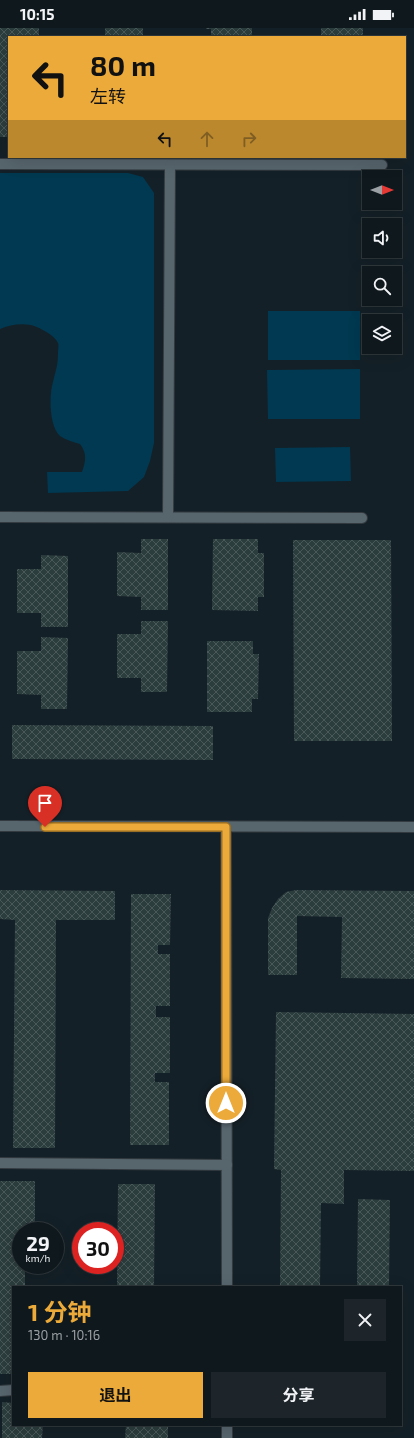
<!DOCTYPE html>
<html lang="zh">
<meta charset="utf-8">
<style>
:root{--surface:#0f181d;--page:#1d252a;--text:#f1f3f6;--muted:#9ba0a4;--line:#2f373b;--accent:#ebaa39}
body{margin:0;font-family:"Exo 2","Noto Sans SC",sans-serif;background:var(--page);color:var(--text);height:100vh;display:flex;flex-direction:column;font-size:15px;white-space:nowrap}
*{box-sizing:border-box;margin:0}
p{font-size:13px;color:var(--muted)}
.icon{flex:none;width:22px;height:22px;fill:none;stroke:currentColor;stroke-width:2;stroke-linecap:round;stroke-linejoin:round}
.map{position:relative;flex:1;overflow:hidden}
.drawer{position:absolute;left:12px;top:1258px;width:390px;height:140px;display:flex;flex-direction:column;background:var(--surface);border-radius:0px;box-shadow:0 4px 16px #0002,0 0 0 1px var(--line)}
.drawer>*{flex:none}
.hud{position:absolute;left:8px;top:8px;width:398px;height:122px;border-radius:0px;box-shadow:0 4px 16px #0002,0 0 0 1px var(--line);background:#ebaa39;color:#111;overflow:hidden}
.needle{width:26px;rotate:90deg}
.controls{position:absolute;left:362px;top:142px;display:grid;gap:8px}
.controls a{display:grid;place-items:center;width:40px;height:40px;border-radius:0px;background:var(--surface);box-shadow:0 4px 16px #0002,0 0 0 1px var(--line);font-size:20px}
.speed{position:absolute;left:12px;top:1194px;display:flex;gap:8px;font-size:20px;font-weight:700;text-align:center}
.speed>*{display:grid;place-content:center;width:52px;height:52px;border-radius:50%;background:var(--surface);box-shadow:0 4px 16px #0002,0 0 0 1px var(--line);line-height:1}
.speed small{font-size:10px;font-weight:400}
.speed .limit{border:6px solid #d22;background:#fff;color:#111}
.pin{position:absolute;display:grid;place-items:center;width:34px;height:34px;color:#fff;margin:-41px -17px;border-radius:50% 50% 50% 0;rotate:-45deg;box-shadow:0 0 4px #0007}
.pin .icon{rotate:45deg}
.me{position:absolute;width:44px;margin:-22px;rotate:0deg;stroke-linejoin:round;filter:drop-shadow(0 0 3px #0008)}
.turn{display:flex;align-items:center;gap:14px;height:84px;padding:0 16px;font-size:18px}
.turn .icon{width:52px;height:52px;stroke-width:2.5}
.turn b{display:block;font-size:28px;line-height:34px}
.lanes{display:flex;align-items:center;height:38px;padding:0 16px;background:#0003;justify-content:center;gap:20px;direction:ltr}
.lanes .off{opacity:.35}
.round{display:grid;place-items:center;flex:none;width:42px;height:42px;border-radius:0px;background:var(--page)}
.summary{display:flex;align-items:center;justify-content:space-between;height:68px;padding:0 16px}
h1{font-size:24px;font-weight:700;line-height:30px;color:var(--accent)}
.cta{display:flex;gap:8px;margin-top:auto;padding:8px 16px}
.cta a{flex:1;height:46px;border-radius:0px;background:var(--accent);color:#111;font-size:16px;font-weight:700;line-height:46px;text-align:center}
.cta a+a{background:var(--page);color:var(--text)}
.status{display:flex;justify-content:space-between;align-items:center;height:28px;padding:0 20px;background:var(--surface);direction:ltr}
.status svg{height:11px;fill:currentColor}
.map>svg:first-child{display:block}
</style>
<div class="status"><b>10:15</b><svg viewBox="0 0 49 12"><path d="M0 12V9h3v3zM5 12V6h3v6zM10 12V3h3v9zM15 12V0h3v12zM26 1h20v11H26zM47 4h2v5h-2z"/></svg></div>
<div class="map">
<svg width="414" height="1410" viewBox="0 0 414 1410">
<defs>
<pattern id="building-cross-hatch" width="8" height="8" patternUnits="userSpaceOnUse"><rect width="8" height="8" fill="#2c3d3e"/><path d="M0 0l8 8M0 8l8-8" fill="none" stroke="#495859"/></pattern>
</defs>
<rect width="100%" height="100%" fill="#142027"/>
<g fill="#003951">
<path d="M0 145H128L143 149 154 165V415L150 433 144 449 128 463 48 465 47 444H82C86 433 87 425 80 416 73 414 66 412 60 408 49 398 49 367 53 354 56 341 58 338 58 324 58 322 59 317 58 315 55 308 45 303 39 300 27 294 12 296 0 301Z"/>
<rect x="268" y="283" width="92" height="49"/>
<path d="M360 341V391H268L267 342Z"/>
<path d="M350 419 351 453 276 454 275 420Z"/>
</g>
<g fill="url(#building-cross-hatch)">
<path d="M0 0H39V9H9V109H0Z"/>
<rect x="105" y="0" width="38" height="9"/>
<path d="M206 0H252V9H211V1H206Z"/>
<rect x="321" y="0" width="42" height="9"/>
<path d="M141 511H168V582H141V569L117 568V524L141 525Z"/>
<path d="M213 511H258V525H264V569H258V583L212 582Z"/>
<path d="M293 512H391L392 713H294Z"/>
<path d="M41 527 68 528V599H41V585H17V541H41Z"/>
<path d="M141 593H168L167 664H141V650H117V606H141Z"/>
<path d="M41 609 68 610 67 681H41V667L17 666V623H41Z"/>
<path d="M207 613H253V626H259L258 671H252V684H207Z"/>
<path d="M12 697 213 698V732L12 731Z"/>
<path d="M0 862 115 863V892H56L55 1120H13L15 892 0 891Z"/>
<path d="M296 862 414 863V951L341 950 342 889 297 888V947H268V890L272 880 278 871 286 864Z"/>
<path d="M131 866H171L170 917H158V926H170V978H156V989H170V1045H155V1054H169V1117H130Z"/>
<path d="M276 984 414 986V1143L344 1142V1176L321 1175 320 1259H280L281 1142 274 1141Z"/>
<path d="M0 1153H35V1195H26V1203H21V1237H25V1259H13V1346H0Z"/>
<path d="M118 1156H155L154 1259H117Z"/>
<path d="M358 1171 390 1172 389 1259H357Z"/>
<path d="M2 1374 13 1375V1397H43L42 1410H2Z"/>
<path d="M126 1397H168V1410H125Z"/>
</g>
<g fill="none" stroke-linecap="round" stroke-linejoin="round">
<defs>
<g id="minor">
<path d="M0 136 382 137"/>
<path d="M0 489 362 490"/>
<path d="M168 489 170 137"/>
<path d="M0 798 414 799"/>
<path d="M226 799 227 1259"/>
<path d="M0 1135 227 1137"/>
<path d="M0 1363 13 1362"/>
<path d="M227 1397V1410"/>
</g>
</defs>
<use href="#minor" stroke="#333b40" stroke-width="12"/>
<use href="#minor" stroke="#57656d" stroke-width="10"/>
</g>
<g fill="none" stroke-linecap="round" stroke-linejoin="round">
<defs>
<path id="route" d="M45 799H226V1075"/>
</defs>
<use href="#route" stroke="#996e25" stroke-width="10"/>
<use href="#route" stroke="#ebaa39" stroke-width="7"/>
</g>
</svg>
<div class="controls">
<a><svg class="needle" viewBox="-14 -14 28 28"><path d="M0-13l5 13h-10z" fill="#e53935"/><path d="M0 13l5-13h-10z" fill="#9ba0a4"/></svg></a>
<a><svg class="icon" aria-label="sound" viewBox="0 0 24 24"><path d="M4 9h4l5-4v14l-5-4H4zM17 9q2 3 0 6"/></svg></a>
<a><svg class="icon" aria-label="search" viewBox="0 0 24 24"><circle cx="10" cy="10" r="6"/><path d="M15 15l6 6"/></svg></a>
<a><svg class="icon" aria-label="layers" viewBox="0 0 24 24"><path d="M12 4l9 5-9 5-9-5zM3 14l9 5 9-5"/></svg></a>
</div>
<div class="speed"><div>29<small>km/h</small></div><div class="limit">30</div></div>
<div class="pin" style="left:45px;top:799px;background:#d93025"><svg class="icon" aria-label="arrive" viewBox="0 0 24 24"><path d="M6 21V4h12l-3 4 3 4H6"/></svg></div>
<svg class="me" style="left:226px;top:1075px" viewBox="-20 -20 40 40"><circle r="17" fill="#ebaa39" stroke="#fff" stroke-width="3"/><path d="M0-11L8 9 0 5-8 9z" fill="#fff"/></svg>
<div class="hud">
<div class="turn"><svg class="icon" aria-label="left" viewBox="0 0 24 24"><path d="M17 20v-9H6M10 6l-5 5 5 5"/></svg><div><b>80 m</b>左转</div></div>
<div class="lanes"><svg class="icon" aria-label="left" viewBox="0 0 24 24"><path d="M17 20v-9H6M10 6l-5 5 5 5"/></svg><svg class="icon off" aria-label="ahead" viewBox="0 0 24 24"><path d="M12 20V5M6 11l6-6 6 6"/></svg><svg class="icon off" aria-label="right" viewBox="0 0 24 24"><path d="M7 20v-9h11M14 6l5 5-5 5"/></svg></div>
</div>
<section class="drawer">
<div class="summary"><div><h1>1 分钟</h1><p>130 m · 10:16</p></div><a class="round"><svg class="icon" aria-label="close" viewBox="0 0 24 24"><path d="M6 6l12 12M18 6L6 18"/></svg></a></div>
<div class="cta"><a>退出</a><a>分享</a></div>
</section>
</div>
